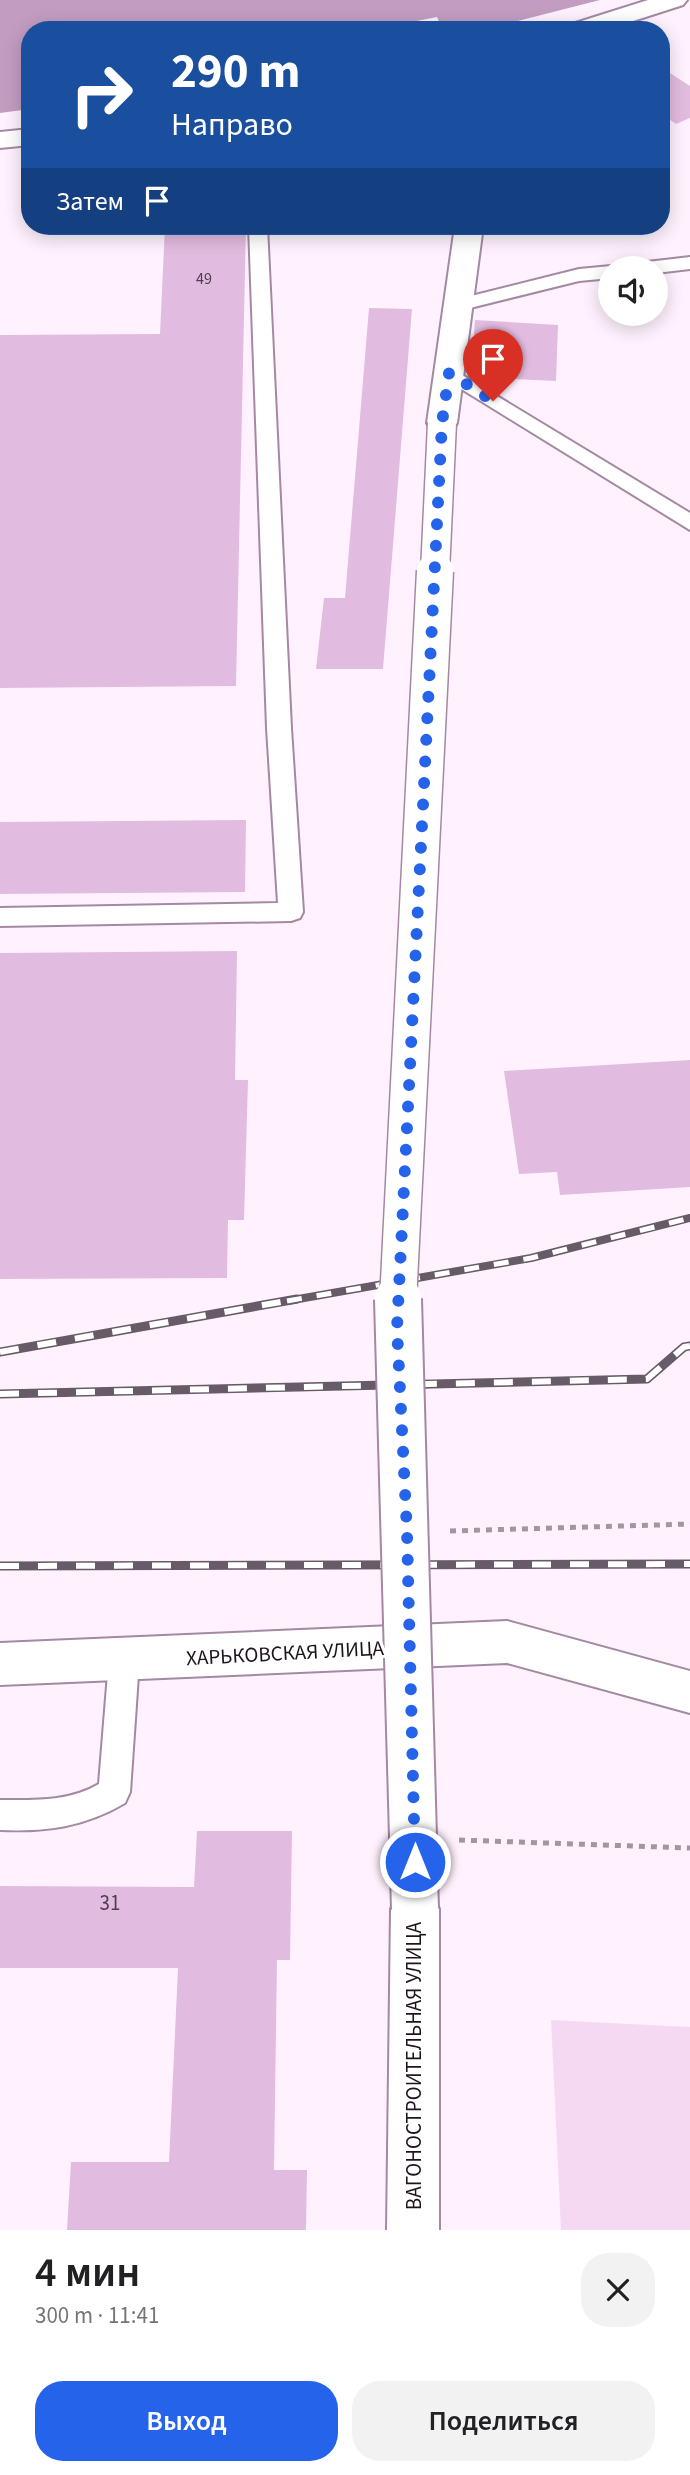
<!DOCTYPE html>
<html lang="ru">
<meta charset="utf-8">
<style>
:root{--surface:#fff;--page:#f2f2f2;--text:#202124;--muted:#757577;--accent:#2563eb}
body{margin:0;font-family:"Source Sans 3",sans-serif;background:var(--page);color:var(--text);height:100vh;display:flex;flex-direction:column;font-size:26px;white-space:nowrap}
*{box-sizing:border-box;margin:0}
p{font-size:23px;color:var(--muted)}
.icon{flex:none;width:38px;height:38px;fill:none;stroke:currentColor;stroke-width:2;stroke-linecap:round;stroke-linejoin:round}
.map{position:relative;height:2230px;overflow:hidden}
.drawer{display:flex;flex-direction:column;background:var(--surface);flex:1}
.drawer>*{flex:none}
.banner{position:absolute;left:21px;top:21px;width:649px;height:214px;border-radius:28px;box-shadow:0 4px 18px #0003;background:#1a4fa0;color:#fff;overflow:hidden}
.buttons{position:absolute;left:598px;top:256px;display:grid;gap:14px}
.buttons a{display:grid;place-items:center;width:70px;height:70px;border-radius:50%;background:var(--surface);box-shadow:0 4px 18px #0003;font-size:35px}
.pin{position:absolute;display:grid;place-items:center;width:60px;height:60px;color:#fff;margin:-72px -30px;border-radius:50% 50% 50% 0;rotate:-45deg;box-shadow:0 0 7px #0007}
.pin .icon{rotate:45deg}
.me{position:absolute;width:77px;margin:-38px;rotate:0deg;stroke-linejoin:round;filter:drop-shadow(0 0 5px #0008)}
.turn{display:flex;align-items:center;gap:24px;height:147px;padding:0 35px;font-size:32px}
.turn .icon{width:91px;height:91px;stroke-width:2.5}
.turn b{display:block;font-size:49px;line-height:60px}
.then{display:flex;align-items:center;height:66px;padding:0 35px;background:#0003;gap:14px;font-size:26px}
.round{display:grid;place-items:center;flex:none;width:74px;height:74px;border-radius:28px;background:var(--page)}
.head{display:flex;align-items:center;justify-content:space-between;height:119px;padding:0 35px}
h1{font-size:42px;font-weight:600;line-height:52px}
.action{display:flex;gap:14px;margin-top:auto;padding:14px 35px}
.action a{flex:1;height:80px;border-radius:28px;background:var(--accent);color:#fff;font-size:28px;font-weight:600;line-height:80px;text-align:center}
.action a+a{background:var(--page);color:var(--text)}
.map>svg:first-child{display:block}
</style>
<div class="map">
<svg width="690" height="2230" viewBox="0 0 690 2230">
<rect width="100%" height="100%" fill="#fff2fe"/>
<path fill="#f5d9f3" d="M551 2020 690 2027V2230H561Z"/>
<path fill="#c39dc1" d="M0 0H600L482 30H443L437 17 370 30H30V109L0 113Z"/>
<g fill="#e2bce0">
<path d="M670 73 690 86V118L676 124 662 114V76Z"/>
<path d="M165 226H246L236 686 0 688V335L160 334Z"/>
<path d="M369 308 412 309 383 669H316L324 598H345Z"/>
<path d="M475 320 558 325 556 381 471 377Z"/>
<path d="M246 820 245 892 0 894V822Z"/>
<path d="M237 951 235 1080H248L244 1220H228L227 1278 0 1279V953Z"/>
<path d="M690 1060V1187L560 1195 557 1172 519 1174 504 1071Z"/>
<path d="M197 1831H292L290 1960H277L274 2170H307L306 2230H67L71 2162H169L178 1968H0V1886L194 1887Z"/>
</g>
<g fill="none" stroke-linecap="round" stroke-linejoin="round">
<defs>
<g id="lane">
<path d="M249 226H267L291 728 303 912 300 918 291 921 0 926V908L278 903 267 728Z"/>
<path d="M690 257V269L656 273V268H638L647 262Z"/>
<path d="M611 266 617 268H611V278L579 281 458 311 448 305 451 301 579 269Z"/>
<path d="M449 367 690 513V530L442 377 439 373Z"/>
<path d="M124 1647 135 1651 139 1661 130 1792 125 1803C84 1827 47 1832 0 1830V1800C35 1800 68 1802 99 1784L109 1661 113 1651Z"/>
</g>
<g id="street">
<path d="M648 0H687L683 5 605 30H565L569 25Z"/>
<path d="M507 1621 690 1671V1713L507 1663 0 1685V1643Z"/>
</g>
<g id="secondary">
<path d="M30 129V145L0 148V132Z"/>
<path d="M455 226H483L457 423 453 430 442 432 431 430 427 423Z"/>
<path d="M415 1885 432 1892 439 1909V2230H387L391 1909 398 1892Z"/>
</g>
</defs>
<use href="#lane" stroke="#a489a3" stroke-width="4"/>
<use href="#street" stroke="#a489a3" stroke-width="4"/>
<use href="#secondary" stroke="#a489a3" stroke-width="4"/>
<g stroke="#a296a2" stroke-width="5" stroke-dasharray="6 6" stroke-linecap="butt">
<path d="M450 1531 690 1524"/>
<path d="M459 1840 690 1848"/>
</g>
<use href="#lane" fill="#fff" fill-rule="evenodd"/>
<use href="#street" fill="#fff" fill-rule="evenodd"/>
<use href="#secondary" fill="#fff" fill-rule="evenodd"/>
<defs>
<path id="rail-far1" d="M287 1301 531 1258 690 1218"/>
<g id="rail">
<path d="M0 1352 297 1299"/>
<path d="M0 1394 647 1379 684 1347 690 1346"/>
<path d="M0 1566 690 1564"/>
</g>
</defs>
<use href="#rail-far1" stroke="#665b66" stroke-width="8"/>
<use href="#rail" stroke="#665b66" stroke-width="9"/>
<use href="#rail-far1" stroke="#fff" stroke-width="5" stroke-dasharray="15" stroke-linecap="butt"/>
<use href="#rail" stroke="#fff" stroke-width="6" stroke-dasharray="19" stroke-linecap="butt"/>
<defs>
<path id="secondary-bridge-far2" d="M435 572 442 423"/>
<path id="secondary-bridge-far1" d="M398 1301 435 571"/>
<path id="secondary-bridge" d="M398 1299 415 1909"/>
</defs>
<use href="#secondary-bridge-far2" stroke="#a489a3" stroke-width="31" stroke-linecap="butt"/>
<use href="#secondary-bridge-far1" stroke="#a489a3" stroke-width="39" stroke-linecap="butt"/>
<use href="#secondary-bridge" stroke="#a489a3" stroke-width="50" stroke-linecap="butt"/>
<use href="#secondary-bridge-far2" stroke="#fff" stroke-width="28"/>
<use href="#secondary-bridge-far1" stroke="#fff" stroke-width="36"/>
<use href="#secondary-bridge" stroke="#fff" stroke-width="46"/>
</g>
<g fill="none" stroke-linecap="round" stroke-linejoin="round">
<path stroke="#2563eb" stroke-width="12" stroke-dasharray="0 21.6" d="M415 1862 407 1532 397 1328 442 423 449 373 493 401"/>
</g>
<g text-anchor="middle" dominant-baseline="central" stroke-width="6" stroke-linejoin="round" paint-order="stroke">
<g font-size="16" fill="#4f3e4e">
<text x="204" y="279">49</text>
</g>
<g font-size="21" fill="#1e141e" stroke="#fff">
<text transform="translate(285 1653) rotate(-3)">ХАРЬКОВСКАЯ УЛИЦА</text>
<text transform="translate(414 2066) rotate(-90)">ВАГОНОСТРОИТЕЛЬНАЯ УЛИЦА</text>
</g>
<g font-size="21" fill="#4f3e4e">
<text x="110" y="1903">31</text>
</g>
</g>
</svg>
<div class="buttons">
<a><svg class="icon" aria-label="sound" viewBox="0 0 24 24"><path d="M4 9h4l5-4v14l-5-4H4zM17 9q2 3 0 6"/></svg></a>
</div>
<div class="pin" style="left:493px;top:401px;background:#d93025"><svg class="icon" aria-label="arrive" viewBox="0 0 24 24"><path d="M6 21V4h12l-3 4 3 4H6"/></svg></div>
<svg class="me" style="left:415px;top:1862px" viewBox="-20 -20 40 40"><circle r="17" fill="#2563eb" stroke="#fff" stroke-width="3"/><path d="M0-11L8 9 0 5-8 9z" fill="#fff"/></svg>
<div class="banner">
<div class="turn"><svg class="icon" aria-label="right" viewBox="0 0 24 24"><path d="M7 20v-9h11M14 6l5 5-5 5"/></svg><div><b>290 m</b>Направо</div></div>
<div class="then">Затем<svg class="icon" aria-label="arrive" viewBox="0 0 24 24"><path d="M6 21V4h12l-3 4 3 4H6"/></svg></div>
</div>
</div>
<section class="drawer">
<div class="head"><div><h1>4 мин</h1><p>300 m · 11:41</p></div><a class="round"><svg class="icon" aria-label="close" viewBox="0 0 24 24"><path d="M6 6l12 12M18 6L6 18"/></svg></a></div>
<div class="action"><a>Выход</a><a>Поделиться</a></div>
</section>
